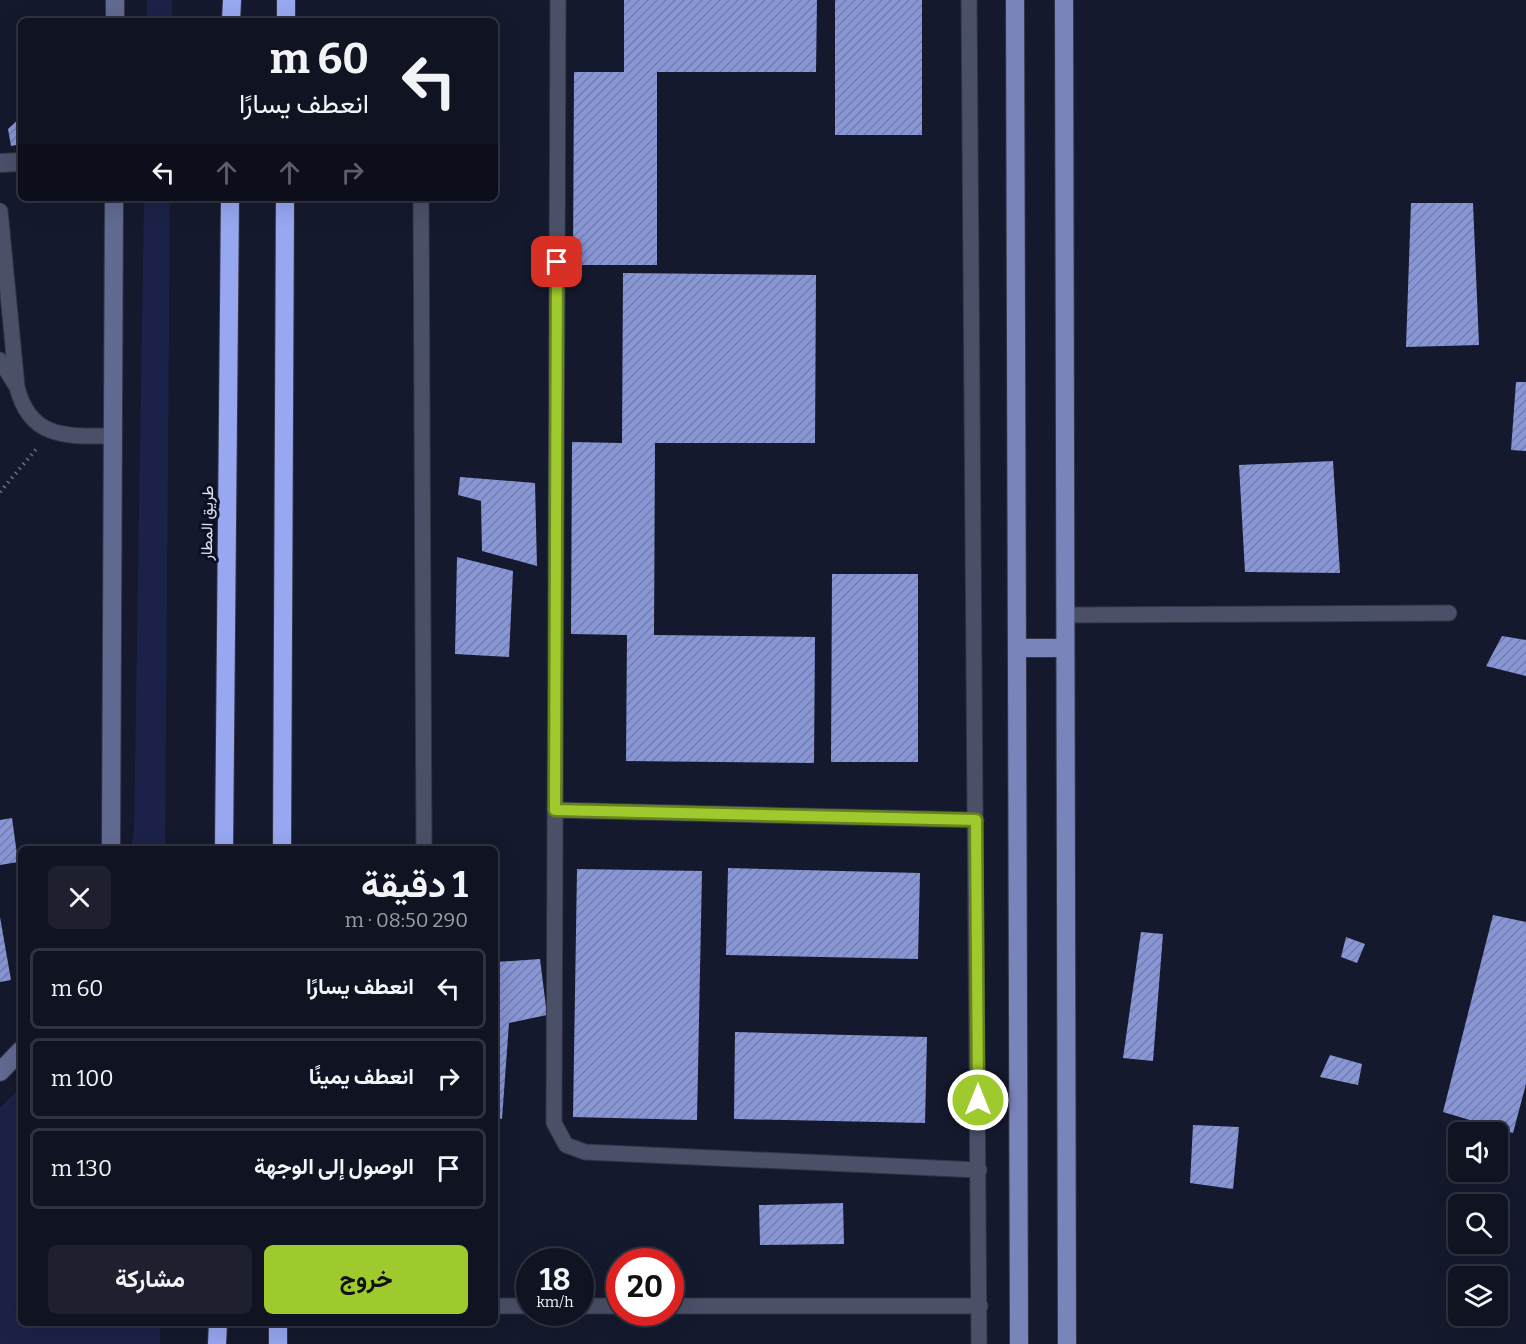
<!DOCTYPE html>
<html lang="ar">
<meta charset="utf-8">
<style>
:root{--surface:#101322;--page:#1e202f;--text:#f1f3f6;--muted:#9c9ea5;--line:#303240;--accent:#9fca2d}
body{margin:0;font-family:Bitter,Vazirmatn,serif;background:var(--page);color:var(--text);direction:rtl;height:100vh;display:flex;flex-direction:column;font-size:22px;white-space:nowrap}
*{box-sizing:border-box;margin:0}
p{font-size:20px;color:var(--muted)}
.icon{flex:none;width:33px;height:33px;fill:none;stroke:currentColor;stroke-width:2;stroke-linecap:round;stroke-linejoin:round}
.map{position:relative;flex:1;overflow:hidden;direction:ltr}
.panel{position:absolute;left:18px;top:846px;width:480px;height:480px;display:flex;flex-direction:column;background:var(--surface);border-radius:9px;box-shadow:0 6px 24px #0002,0 0 0 2px var(--line);direction:rtl}
.panel>*{flex:none}
.hud{position:absolute;left:18px;top:18px;width:480px;height:183px;border-radius:9px;box-shadow:0 6px 24px #0002,0 0 0 2px var(--line);direction:rtl;background:#101322;color:var(--text);overflow:hidden}
.fabs{position:absolute;left:1448px;top:1122px;display:grid;gap:12px}
.fabs a{display:grid;place-items:center;width:60px;height:60px;border-radius:9px;background:var(--surface);box-shadow:0 6px 24px #0002,0 0 0 2px var(--line);font-size:30px}
.speed{position:absolute;left:516px;top:1248px;display:flex;gap:12px;font-size:30px;font-weight:700;text-align:center}
.speed>*{display:grid;place-content:center;width:78px;height:78px;border-radius:50%;background:var(--surface);box-shadow:0 6px 24px #0002,0 0 0 2px var(--line);line-height:1}
.speed small{font-size:15px;font-weight:400}
.speed .limit{border:9px solid #d22;background:#fff;color:#111}
.pin{position:absolute;display:grid;place-items:center;width:51px;height:51px;color:#fff;margin:-26px;border-radius:12px;box-shadow:0 3px 9px #0006}
.me{position:absolute;width:66px;margin:-33px;rotate:0deg;stroke-linejoin:round;filter:drop-shadow(0 0 4px #0008)}
.turn{display:flex;align-items:center;gap:21px;height:126px;padding:0 30px;font-size:27px}
.turn .icon{width:78px;height:78px;stroke-width:2.5}
.turn b{display:block;font-size:42px;line-height:51px}
.lanes{display:flex;align-items:center;height:57px;padding:0 30px;background:#0003;justify-content:center;gap:30px;direction:ltr}
.lanes .off{opacity:.35}
.round{display:grid;place-items:center;flex:none;width:63px;height:63px;border-radius:9px;background:var(--page)}
.head{display:flex;align-items:center;justify-content:space-between;height:102px;padding:0 30px}
h1{font-size:36px;font-weight:700;line-height:45px}
.action{display:flex;gap:12px;margin-top:auto;padding:12px 30px}
.action a{flex:1;height:69px;border-radius:9px;background:var(--accent);color:#111;font-size:24px;font-weight:700;line-height:69px;text-align:center}
.action a+a{background:var(--page);color:var(--text)}
ul{padding:0;list-style:none}
li{display:flex;align-items:center;gap:18px;height:81px;margin:0 12px 9px;padding:0 18px;border:3px solid var(--line);border-radius:9px}
li div{flex:1}
li b{display:block;font-size:22px}
li em{font-style:normal}
.map>svg:first-child{display:block}
</style>
<div class="map">
<svg width="1526" height="1344" viewBox="0 0 1526 1344">
<defs>
<pattern id="building-hatch" width="6" height="6" patternUnits="userSpaceOnUse" patternTransform="scale(1.5)"><rect width="6" height="6" fill="#8896d6"/><path d="M-1 1l2-2M0 6l6-6M5 7l2-2" fill="none" stroke="#737dab"/></pattern>
</defs>
<rect width="100%" height="100%" fill="#15192d"/>
<g fill="#1c2247">
<rect x="147" y="0" width="25" height="21"/>
<path d="M144 198H170L165 849H131L134 830Z"/>
<path d="M21 1087V1323H160V1344H0V1108Z"/>
</g>
<g fill="url(#building-hatch)">
<path d="M624 0H817L816 72H657V265H573L574 72H624Z"/>
<rect x="835" y="0" width="87" height="135"/>
<path d="M21 117V144L11 146 8 129Z"/>
<path d="M1411 203H1473L1479 345 1406 347Z"/>
<path d="M623 273 816 275 815 443H655L654 635 815 637 814 763 626 761 627 635 571 634 572 442 622 443Z"/>
<path d="M1516 382H1526V451L1511 450Z"/>
<path d="M1333 461 1340 573 1245 572 1239 465Z"/>
<path d="M460 477 535 483 537 566 482 551 481 501 458 495Z"/>
<path d="M457 557 513 571 509 657 455 654Z"/>
<path d="M832 574H918V762H831Z"/>
<path d="M1502 636 1526 640V676L1486 666Z"/>
<path d="M12 818 18 862 0 865V820Z"/>
<path d="M728 868 920 873 918 959 726 955Z"/>
<path d="M577 869 702 871 697 1120 573 1117Z"/>
<path d="M1493 915 1526 922V1084L1513 1133 1443 1112Z"/>
<path d="M0 917 11 980 0 982Z"/>
<path d="M1141 932 1163 934 1153 1061 1123 1058Z"/>
<path d="M1346 937 1365 944 1357 963 1341 957Z"/>
<path d="M540 959 547 1015 509 1023 502 1119 495 1118V962Z"/>
<path d="M735 1032 927 1037 925 1123 734 1119Z"/>
<path d="M1330 1055 1362 1064 1358 1085 1320 1077Z"/>
<path d="M1193 1125 1239 1127 1233 1189 1190 1183Z"/>
<path d="M843 1203 844 1244 760 1245 759 1205Z"/>
</g>
<g fill="none" stroke-linecap="round" stroke-linejoin="round">
<defs>
<g id="lane">
<path d="M558 0 554 1123 566 1145 585 1152 979 1170"/>
<path d="M969 0 979 1344"/>
<path d="M421 198 424 849"/>
<path d="M0 211 17 387C30 440 68 436 113 436"/>
<path d="M0 360 15 384"/>
<path d="M1066 615 1449 613"/>
<path d="M555 810 976 820"/>
<path d="M495 1306H530"/>
<path d="M580 1306H620"/>
<path d="M670 1306H980"/>
</g>
<path id="street" d="M0 163 21 162"/>
<g id="secondary">
<path d="M115 21V0"/>
<path d="M111 849 114 198"/>
<path d="M0 1072 21 1050"/>
</g>
<g id="primary">
<path d="M1015 0 1019 1344"/>
<path d="M1064 0 1067 1344"/>
<path d="M1017 648H1065"/>
</g>
<g id="highway">
<path d="M231 21 232 0"/>
<path d="M286 21V0"/>
<path d="M224 849 230 198"/>
<path d="M282 849 285 198"/>
<path d="M217 1344 218 1323"/>
<path d="M278 1344V1323"/>
</g>
</defs>
<use href="#lane" stroke="#333545" stroke-width="17"/>
<use href="#street" stroke="#333545" stroke-width="20"/>
<use href="#secondary" stroke="#333545" stroke-width="20"/>
<use href="#primary" stroke="#333545" stroke-width="20"/>
<use href="#highway" stroke="#333545" stroke-width="20"/>
<path stroke="#6c7081" stroke-width="4" stroke-dasharray="1.5 4.5" stroke-linecap="butt" d="M0 492 38 447"/>
<use href="#lane" stroke="#4b5069" stroke-width="15"/>
<use href="#street" stroke="#4b5069" stroke-width="18"/>
<use href="#secondary" stroke="#626a92" stroke-width="18"/>
<use href="#primary" stroke="#7984ba" stroke-width="18"/>
<use href="#highway" stroke="#97a7f0" stroke-width="18"/>
</g>
<g fill="none" stroke-linecap="round" stroke-linejoin="round">
<defs>
<path id="route" d="M557 262 555 810 976 820 978 1100"/>
</defs>
<use href="#route" stroke="#67831d" stroke-width="15"/>
<use href="#route" stroke="#9fca2d" stroke-width="10"/>
</g>
<g text-anchor="middle" dominant-baseline="central" stroke-width="6" stroke-linejoin="round" paint-order="stroke">
<g font-size="16" fill="#dde1ef" stroke="#0c1023">
<text transform="translate(207 523) rotate(-89)">طريق المطار</text>
</g>
</g>
</svg>
<div class="fabs">
<a><svg class="icon" aria-label="sound" viewBox="0 0 24 24"><path d="M4 9h4l5-4v14l-5-4H4zM17 9q2 3 0 6"/></svg></a>
<a><svg class="icon" aria-label="search" viewBox="0 0 24 24"><circle cx="10" cy="10" r="6"/><path d="M15 15l6 6"/></svg></a>
<a><svg class="icon" aria-label="layers" viewBox="0 0 24 24"><path d="M12 4l9 5-9 5-9-5zM3 14l9 5 9-5"/></svg></a>
</div>
<div class="speed"><div>18<small>km/h</small></div><div class="limit">20</div></div>
<div class="pin" style="left:557px;top:262px;background:#d93025"><svg class="icon" aria-label="arrive" viewBox="0 0 24 24"><path d="M6 21V4h12l-3 4 3 4H6"/></svg></div>
<svg class="me" style="left:978px;top:1100px" viewBox="-20 -20 40 40"><circle r="17" fill="#9fca2d" stroke="#fff" stroke-width="3"/><path d="M0-11L8 9 0 5-8 9z" fill="#fff"/></svg>
<div class="hud">
<div class="turn"><svg class="icon" aria-label="left" viewBox="0 0 24 24"><path d="M17 20v-9H6M10 6l-5 5 5 5"/></svg><div><b>60 m</b>انعطف يسارًا</div></div>
<div class="lanes"><svg class="icon" aria-label="left" viewBox="0 0 24 24"><path d="M17 20v-9H6M10 6l-5 5 5 5"/></svg><svg class="icon off" aria-label="ahead" viewBox="0 0 24 24"><path d="M12 20V5M6 11l6-6 6 6"/></svg><svg class="icon off" aria-label="ahead" viewBox="0 0 24 24"><path d="M12 20V5M6 11l6-6 6 6"/></svg><svg class="icon off" aria-label="right" viewBox="0 0 24 24"><path d="M7 20v-9h11M14 6l5 5-5 5"/></svg></div>
</div>
<section class="panel">
<div class="head"><div><h1>1 دقيقة</h1><p>290 m · 08:50</p></div><a class="round"><svg class="icon" aria-label="close" viewBox="0 0 24 24"><path d="M6 6l12 12M18 6L6 18"/></svg></a></div>
<ul>
<li><svg class="icon" aria-label="left" viewBox="0 0 24 24"><path d="M17 20v-9H6M10 6l-5 5 5 5"/></svg><div><b>انعطف يسارًا</b></div><em>60 m</em></li>
<li><svg class="icon" aria-label="right" viewBox="0 0 24 24"><path d="M7 20v-9h11M14 6l5 5-5 5"/></svg><div><b>انعطف يمينًا</b></div><em>100 m</em></li>
<li><svg class="icon" aria-label="arrive" viewBox="0 0 24 24"><path d="M6 21V4h12l-3 4 3 4H6"/></svg><div><b>الوصول إلى الوجهة</b></div><em>130 m</em></li>
</ul>
<div class="action"><a>خروج</a><a>مشاركة</a></div>
</section>
</div>
